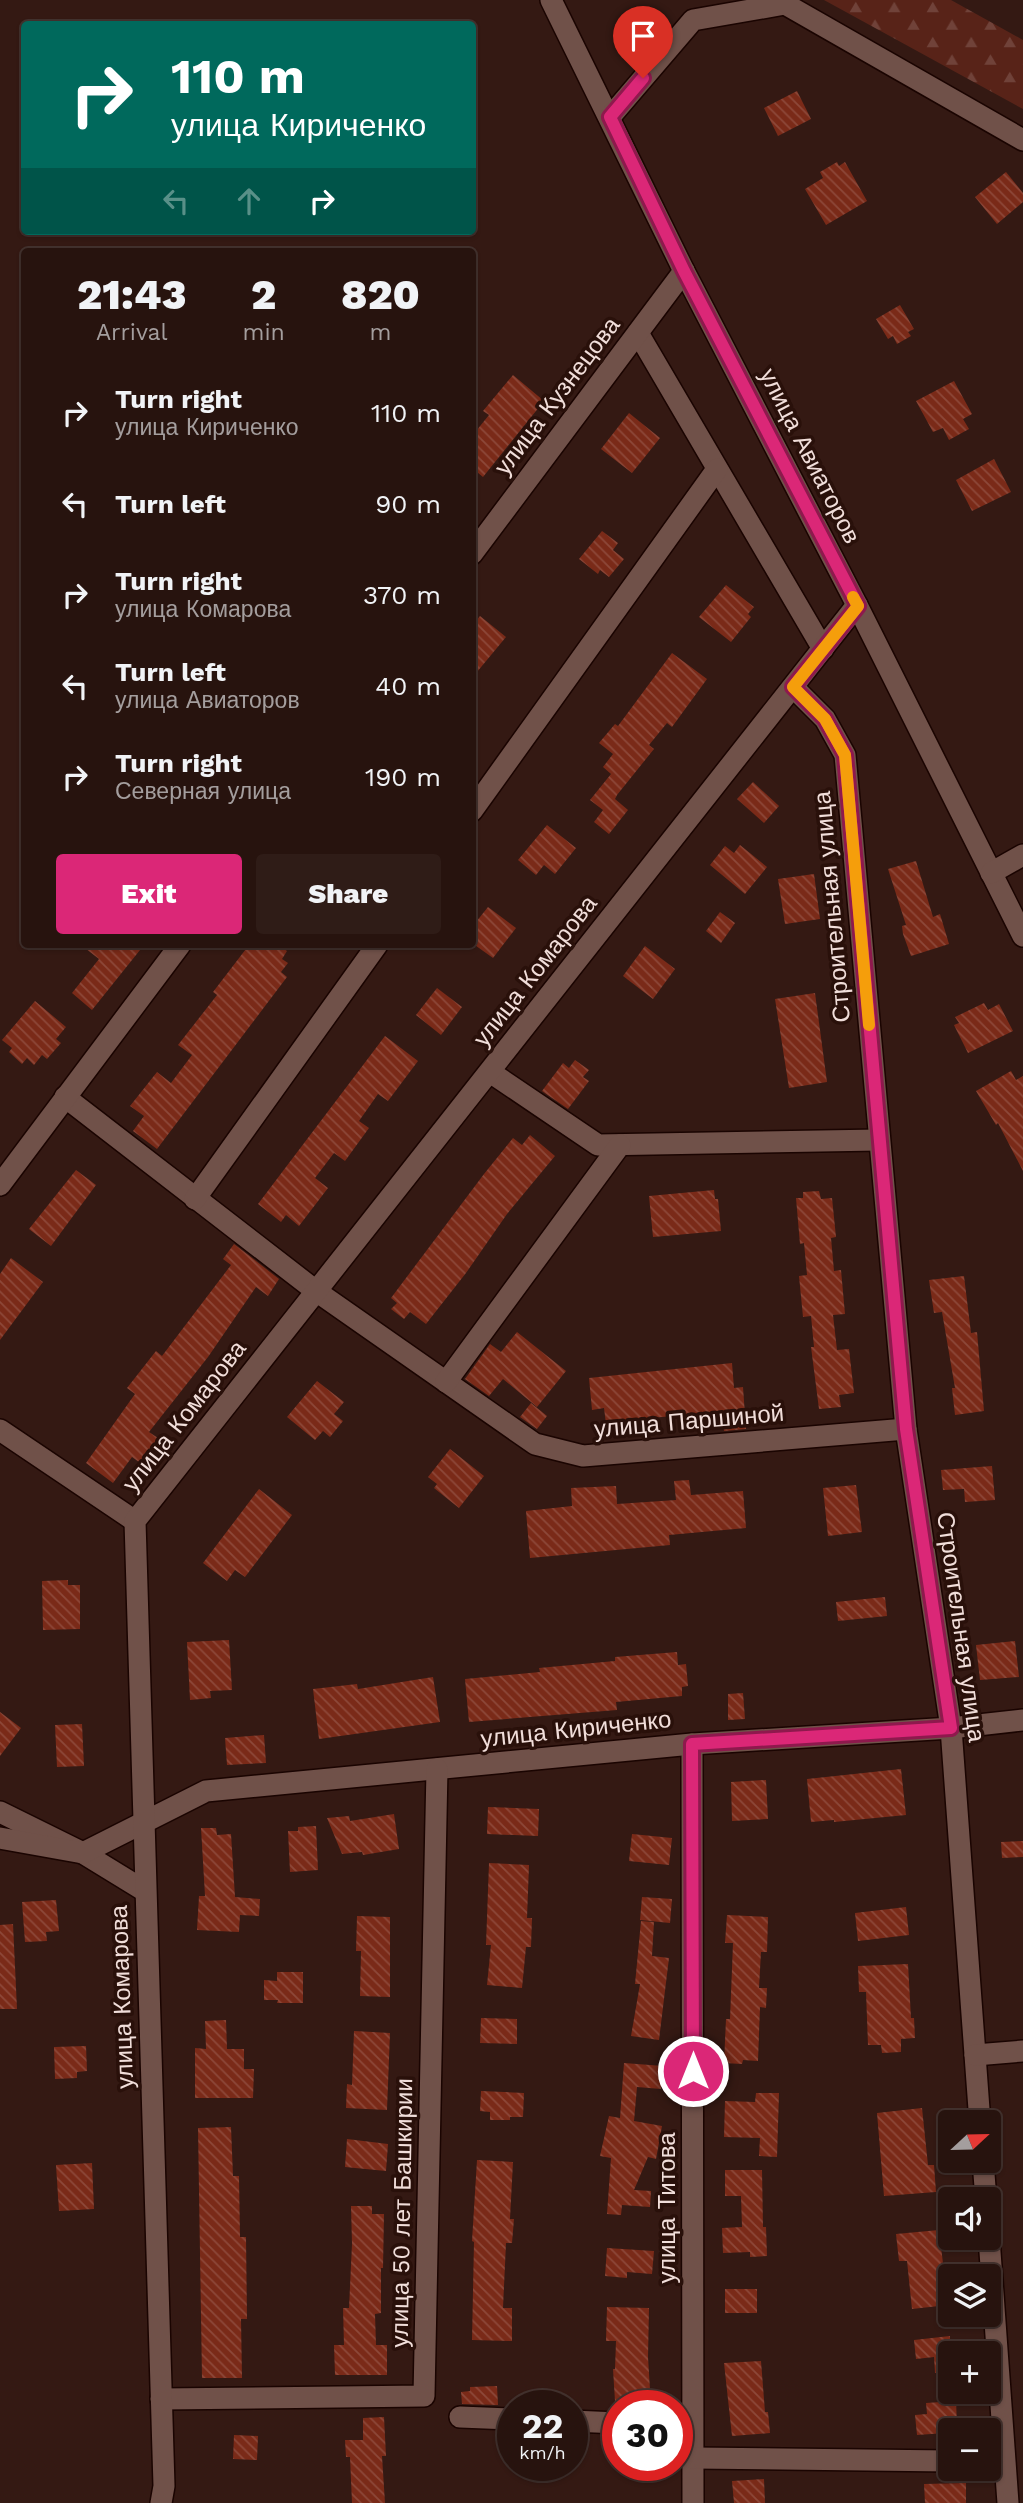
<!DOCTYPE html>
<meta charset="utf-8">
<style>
:root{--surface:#27130e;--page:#2f1c17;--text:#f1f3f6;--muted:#a49e9e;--line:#43322e;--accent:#db2777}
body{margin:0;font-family:"Work Sans",sans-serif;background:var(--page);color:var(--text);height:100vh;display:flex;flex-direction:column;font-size:26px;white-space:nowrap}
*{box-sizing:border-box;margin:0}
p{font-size:23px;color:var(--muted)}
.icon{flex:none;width:38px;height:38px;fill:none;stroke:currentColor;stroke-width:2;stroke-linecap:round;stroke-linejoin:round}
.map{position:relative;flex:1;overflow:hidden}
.details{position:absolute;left:21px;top:248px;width:455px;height:700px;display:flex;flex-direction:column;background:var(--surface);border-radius:7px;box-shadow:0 2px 5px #0004,0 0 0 2px var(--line)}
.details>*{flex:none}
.hud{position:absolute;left:21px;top:21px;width:455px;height:214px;border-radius:7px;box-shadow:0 2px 5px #0004,0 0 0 2px var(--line);background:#00695c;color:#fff;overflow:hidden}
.needle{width:46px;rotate:68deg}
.controls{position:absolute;left:938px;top:2110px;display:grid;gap:14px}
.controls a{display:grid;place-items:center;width:63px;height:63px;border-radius:7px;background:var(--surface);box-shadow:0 2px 5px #0004,0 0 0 2px var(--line);font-size:35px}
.speed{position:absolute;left:497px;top:2390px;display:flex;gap:14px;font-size:35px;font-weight:700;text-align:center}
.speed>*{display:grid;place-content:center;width:91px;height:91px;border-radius:50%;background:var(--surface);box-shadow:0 2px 5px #0004,0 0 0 2px var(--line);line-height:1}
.speed small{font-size:18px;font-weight:400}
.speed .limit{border:10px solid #d22;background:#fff;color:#111}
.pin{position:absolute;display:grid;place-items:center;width:60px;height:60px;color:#fff;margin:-72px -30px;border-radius:50% 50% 50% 0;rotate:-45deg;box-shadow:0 0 7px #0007}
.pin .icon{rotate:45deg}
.me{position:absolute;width:77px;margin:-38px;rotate:0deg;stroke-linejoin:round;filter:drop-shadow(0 0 5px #0008)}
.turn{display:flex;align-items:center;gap:24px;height:147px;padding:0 35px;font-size:32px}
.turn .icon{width:91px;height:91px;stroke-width:2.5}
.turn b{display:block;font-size:49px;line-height:60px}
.lanes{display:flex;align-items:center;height:66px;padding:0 35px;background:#0003;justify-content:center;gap:35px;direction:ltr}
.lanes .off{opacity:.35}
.eta{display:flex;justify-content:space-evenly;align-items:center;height:119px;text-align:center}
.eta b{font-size:42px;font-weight:800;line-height:49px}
.button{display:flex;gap:14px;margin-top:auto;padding:14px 35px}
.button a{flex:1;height:80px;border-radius:7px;background:var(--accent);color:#fff;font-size:28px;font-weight:800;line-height:80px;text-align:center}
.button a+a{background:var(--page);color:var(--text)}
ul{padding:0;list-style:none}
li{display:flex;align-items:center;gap:21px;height:91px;padding:0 35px}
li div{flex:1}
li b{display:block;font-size:26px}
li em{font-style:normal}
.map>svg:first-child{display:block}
</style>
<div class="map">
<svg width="1023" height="2503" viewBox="0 0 1023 2503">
<defs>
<pattern id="forest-firs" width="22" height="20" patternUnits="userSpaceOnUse" patternTransform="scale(1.75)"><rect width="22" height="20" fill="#582318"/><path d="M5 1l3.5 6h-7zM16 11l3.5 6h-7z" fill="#704239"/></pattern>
<pattern id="building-back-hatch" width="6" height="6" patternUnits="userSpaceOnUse" patternTransform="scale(1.75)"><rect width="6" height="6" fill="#7a2a18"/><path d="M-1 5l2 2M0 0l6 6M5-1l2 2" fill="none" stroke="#8d4839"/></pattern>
</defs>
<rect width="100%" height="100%" fill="#341913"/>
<path fill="url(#forest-firs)" d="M824 0H951L1023 40V109Z"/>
<g fill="url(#building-back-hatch)">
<path d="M797 91 811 119 778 136 764 108Z"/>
<path d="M837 162 839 166 845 162 867 201 826 225 805 189 823 178 820 172Z"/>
<path d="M1006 172 1023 193V202L997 224 975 197Z"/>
<path d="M900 305 914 329 908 332 911 336 897 344 893 336 888 339 876 319Z"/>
<path d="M513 375 544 401 483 477 472 468V436L489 415 483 411Z"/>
<path d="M954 381 972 414 963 419 969 429 949 440 943 428 933 432 916 401Z"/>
<path d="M629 413 660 438 632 473 601 449Z"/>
<path d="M994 459 1011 492 972 511 956 480Z"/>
<path d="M602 531 618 543 613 550 624 559 609 577 600 570 598 574 579 559Z"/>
<path d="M726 585 754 607 748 614 751 617 731 642 699 617Z"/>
<path d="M480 616 506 637 472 678V626Z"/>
<path d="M672 653 707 679 672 727 667 723 649 745 654 749 617 795 615 799 628 810 609 834 594 822 603 810 590 800 611 774 603 767 613 754 599 743 615 724 618 726Z"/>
<path d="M753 782 779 806 764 823 737 799Z"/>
<path d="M547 825 576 848 555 874 544 865 536 875 518 860Z"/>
<path d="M740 845 767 867 745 894 710 865 725 846 734 853Z"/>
<path d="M916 861 933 917 940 914 949 944 911 956 903 934 902 926 906 925 888 869Z"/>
<path d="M814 874 820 919 785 924 778 879Z"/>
<path d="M488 907 516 928 493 958 472 943V927Z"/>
<path d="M720 912 735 923 721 943 706 931Z"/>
<path d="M81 945H144L92 1010 72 993 99 959Z"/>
<path d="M249 945H279L287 951 282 959 288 963 281 972 287 977 157 1149 133 1131 144 1116 130 1106 157 1072 171 1083 192 1055 178 1045 217 995 213 992Z"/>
<path d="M645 946 675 969 653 999 623 976Z"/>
<path d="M437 988 462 1007 441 1035 416 1015Z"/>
<path d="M815 993 827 1082 789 1088 775 999Z"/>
<path d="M35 1001 66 1027 56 1039 61 1043 47 1059 42 1055 34 1065 27 1058 22 1064 9 1052 12 1048 2 1040Z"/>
<path d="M984 1003 988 1010 999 1004 1013 1031 968 1053 954 1025 959 1023 955 1017Z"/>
<path d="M385 1036 418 1061 388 1101 378 1094 359 1121 369 1128 345 1161 334 1153 315 1178 328 1188 299 1226 286 1215 281 1222 258 1204Z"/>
<path d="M575 1060 589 1070 583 1077 589 1081 568 1109 542 1091 563 1063 569 1068Z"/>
<path d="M1011 1071 1016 1080 1023 1076V1171L998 1123 996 1125 976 1091Z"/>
<path d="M530 1135 555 1156 507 1214 466 1273 426 1324 410 1312 404 1319 391 1309 397 1303 391 1298 484 1174 513 1138 522 1145Z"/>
<path d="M76 1170 96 1185 51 1246 29 1229Z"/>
<path d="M714 1190 715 1199H718L721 1231 653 1237 649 1196Z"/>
<path d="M819 1191 821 1199 832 1198 836 1237 831 1238 834 1271 841 1270 845 1314 833 1315 837 1350 849 1349 854 1393 839 1395 841 1407 819 1409 811 1347H814L811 1316 803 1317 799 1276 807 1275 804 1243 800 1244 796 1198H803V1192Z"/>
<path d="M234 1244 279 1279 268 1296 256 1287 208 1357 149 1432 161 1440 143 1465 132 1457 113 1483 86 1463 135 1394 127 1388 156 1351 162 1356 231 1265 223 1259Z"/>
<path d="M11 1258 43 1282 0 1340V1274Z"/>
<path d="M964 1276 971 1333 977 1332 984 1411 955 1415 952 1388H955L942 1312 934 1313 929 1280Z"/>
<path d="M517 1332 566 1371 537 1407 503 1379 489 1396 465 1379 490 1344 501 1352Z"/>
<path d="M732 1363 734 1388 743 1387 746 1429 724 1431 722 1412 650 1418V1420L606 1424 604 1408 592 1410 589 1378Z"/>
<path d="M317 1381 344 1402 334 1414 343 1421 330 1437 323 1431 315 1440 287 1417Z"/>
<path d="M531 1403 547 1416 537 1429 520 1417Z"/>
<path d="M450 1449 484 1476 459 1508 434 1488 437 1484 428 1477Z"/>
<path d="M992 1466 995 1500 965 1502 964 1489 943 1490 941 1470Z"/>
<path d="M689 1480 691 1495 743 1491 746 1528 669 1535 670 1545 530 1558 526 1511 572 1506 571 1488 616 1486 617 1504 676 1500 674 1481Z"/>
<path d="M856 1485 862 1532 828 1536 823 1488Z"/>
<path d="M259 1489 292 1515 245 1577 235 1570 227 1581 203 1563Z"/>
<path d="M68 1580V1585H80V1629L43 1630 42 1581Z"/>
<path d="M885 1597 887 1616 838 1621 836 1602Z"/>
<path d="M229 1640 232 1690 210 1691 211 1698 190 1700 187 1642Z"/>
<path d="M1015 1641 1019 1677 980 1680 976 1645Z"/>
<path d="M677 1652 678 1665 686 1664 688 1686 682 1687V1696L616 1702 617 1710 469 1722 465 1679 540 1672 539 1668 615 1661V1657Z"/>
<path d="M433 1677 440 1722 319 1739 313 1689 357 1684 358 1689Z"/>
<path d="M743 1693 745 1719 728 1720V1694Z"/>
<path d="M0 1712 21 1728 0 1756Z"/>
<path d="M82 1724 84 1766 57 1767 55 1725Z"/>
<path d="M264 1735 266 1763 227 1765 225 1738Z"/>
<path d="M901 1769 906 1815 834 1822V1820L811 1822 807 1779Z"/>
<path d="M766 1780 768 1819 732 1821 731 1782Z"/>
<path d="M488 1807 539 1809 538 1836 487 1834Z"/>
<path d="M394 1814 399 1849 363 1855 362 1852 342 1854 327 1818 349 1816 350 1821Z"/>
<path d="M316 1826 318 1870 290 1872 288 1831H298V1827Z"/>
<path d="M201 1828H216L217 1835 231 1834 235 1897 260 1899 259 1916 240 1915 239 1932 197 1930 199 1896H205Z"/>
<path d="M632 1834 672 1838 669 1865 629 1861Z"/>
<path d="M1023 1841V1857L1002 1858 1001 1842Z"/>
<path d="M489 1863 529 1865 527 1918H532L531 1947H526L522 1988 487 1985 491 1945H486Z"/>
<path d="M642 1897 672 1899 670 1923 640 1920Z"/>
<path d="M56 1900 59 1931 46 1932 47 1941 25 1942 22 1902Z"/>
<path d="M906 1907 909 1935 858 1941 855 1913Z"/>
<path d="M727 1915 768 1917 767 1952H761L759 1988H767L766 2008 760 2007 758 2061 743 2060 742 2064 724 2063 726 2019H730L733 1943H725Z"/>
<path d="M357 1916 390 1917V1997L360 1996 361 1951H356Z"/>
<path d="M641 1921 654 1922 652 1956 669 1958 659 2040 631 2036 640 1984H635Z"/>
<path d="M13 1924 17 2009H0V1925Z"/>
<path d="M908 1964 911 2018H914L915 2038 901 2039V2052L882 2053 881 2045H868L866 1992H859L858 1966Z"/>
<path d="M277 1972H303V2003H277L278 2000H264V1980L277 1981Z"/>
<path d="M481 2018 517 2019V2044L480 2043Z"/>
<path d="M226 2020 227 2049H244V2069H254L253 2098H195V2048L206 2049 205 2021Z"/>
<path d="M354 2031 390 2033 387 2110 346 2108 347 2084 352 2085Z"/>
<path d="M86 2046 87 2071 77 2072V2078L55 2079 54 2047Z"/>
<path d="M624 2063 663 2066 661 2089 637 2087 634 2121 662 2126 656 2159 648 2157 634 2190 651 2191 650 2207 622 2205 621 2215 607 2214 611 2158 600 2156 609 2116 620 2118Z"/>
<path d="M481 2091 524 2093 523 2117H510V2120H490V2112L480 2111Z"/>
<path d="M756 2093H779L777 2157 759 2156 760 2138 724 2137 725 2101 755 2102Z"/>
<path d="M922 2108 928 2165H934L936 2192 884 2196 877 2113Z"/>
<path d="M231 2127 233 2176H239L240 2237H246L247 2319H241L242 2378H202L198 2128Z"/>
<path d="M347 2139 388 2144 386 2171 345 2167Z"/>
<path d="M477 2160 513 2162 510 2219H514L512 2243H506L503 2308H512V2341L472 2340 474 2242 472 2241Z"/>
<path d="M92 2163 94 2209 59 2211 56 2165Z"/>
<path d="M725 2170H762L763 2227H766L767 2256 750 2257V2252L723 2253 722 2228 742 2227 741 2196H725Z"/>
<path d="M351 2206H372V2214H384L383 2268H381V2313L375 2314 376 2345H387V2375H335L334 2345H344L343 2308H349L352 2244Z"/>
<path d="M939 2230 948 2305 912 2309 907 2261H899L896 2234Z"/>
<path d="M607 2248 654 2251 652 2274 627 2272V2278L605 2276Z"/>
<rect x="725" y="2289" width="32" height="24"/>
<path d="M607 2307 649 2308 648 2357 651 2406H628V2401H615L613 2369H615L616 2341H606Z"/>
<path d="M950 2336V2371L935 2373 934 2357 916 2359 914 2340Z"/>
<path d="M761 2361 765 2412H768L770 2433 732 2436 724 2363Z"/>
<path d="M497 2386 498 2405 462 2404 461 2392 470 2391V2387Z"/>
<path d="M956 2401 957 2424 945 2425 946 2433 917 2435 915 2415 927 2414 926 2403Z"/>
<path d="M384 2417 386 2456H382L385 2503H352L350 2457H346L345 2440H363V2418Z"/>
<path d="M234 2435 258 2436 257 2460 233 2459Z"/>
<path d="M764 2479 765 2503H734L732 2481Z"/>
<path d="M966 2483V2503H925L924 2484Z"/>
</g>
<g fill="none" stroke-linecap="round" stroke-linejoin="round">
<defs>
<g id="minor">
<path d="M551 0 684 271 857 605 1023 936"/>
<path d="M610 117 693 20 785 4 1023 140"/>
<path d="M638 333 823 649"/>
<path d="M472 554 684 271"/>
<path d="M793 687 825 719 845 755 906 1429 951 1728 980 2123"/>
<path d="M472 811 717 469"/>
<path d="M991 873 1023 855"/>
<path d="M490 1072 598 1145 879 1140"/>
<path d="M65 1097 316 1291 535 1444 583 1456 906 1429"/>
<path d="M0 1185 180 945"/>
<path d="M195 1199 377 945"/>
<path d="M446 1382 620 1145"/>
<path d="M0 1430 135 1521"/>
<path d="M692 1744 693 2503"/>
<path d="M0 1812 83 1853 145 1891"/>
<path d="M0 1838 83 1853 206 1791 692 1744 951 1728 1023 1720"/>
<path d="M975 2055 1023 2051"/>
<path d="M983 2161 986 2200"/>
<path d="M989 2238 1008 2503"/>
<path d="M161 2399 424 2396 437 1769"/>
<path d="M460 2417 513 2419"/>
<path d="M572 2421 618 2423"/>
<path d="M693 2458 950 2461"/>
<path d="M161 2503 164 2486 135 1521 857 605"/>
</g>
</defs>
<use href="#minor" stroke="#1a0401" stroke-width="24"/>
<use href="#minor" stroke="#705149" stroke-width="21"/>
</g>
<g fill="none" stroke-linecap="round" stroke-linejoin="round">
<defs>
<path id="route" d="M643 78 610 117 684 271 858 606 793 687 825 719 845 755 906 1429 951 1728 692 1744 693 2071"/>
</defs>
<use href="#route" stroke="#8e194d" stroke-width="18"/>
<use href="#route" stroke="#db2777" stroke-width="12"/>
<path stroke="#f59e0b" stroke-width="12" d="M853 597 858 606 793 687 825 719 845 755 869 1025"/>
</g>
<g text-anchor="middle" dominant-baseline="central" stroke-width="7" stroke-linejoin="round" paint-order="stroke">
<g font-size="24" fill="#f1deda" stroke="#29100a">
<text transform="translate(557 396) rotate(-53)">улица Кузнецова</text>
<text transform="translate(810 456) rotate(63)">улица Авиаторов</text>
<text transform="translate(832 907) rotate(-95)">Строительная улица</text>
<text transform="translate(535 971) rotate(-52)">улица Комарова</text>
<text transform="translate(184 1416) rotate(-52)">улица Комарова</text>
<text transform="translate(689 1421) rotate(-5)">улица Паршиной</text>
<text transform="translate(961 1627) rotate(82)">Строительная улица</text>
<text transform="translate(576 1729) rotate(-6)">улица Кириченко</text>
<text transform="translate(122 1997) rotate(-92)">улица Комарова</text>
<text transform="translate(667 2208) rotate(-90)">улица Титова</text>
<text transform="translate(402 2213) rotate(-89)">улица 50 лет Башкирии</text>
</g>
</g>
</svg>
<div class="controls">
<a><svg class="needle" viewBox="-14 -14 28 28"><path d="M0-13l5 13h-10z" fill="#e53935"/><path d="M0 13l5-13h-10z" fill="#a49e9e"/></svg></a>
<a><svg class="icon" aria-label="sound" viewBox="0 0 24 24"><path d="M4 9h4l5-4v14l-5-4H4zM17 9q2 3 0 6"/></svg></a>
<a><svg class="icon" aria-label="layers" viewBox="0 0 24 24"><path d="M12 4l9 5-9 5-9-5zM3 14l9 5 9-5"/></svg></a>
<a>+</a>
<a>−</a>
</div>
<div class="speed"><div>22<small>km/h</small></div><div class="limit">30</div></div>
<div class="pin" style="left:643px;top:78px;background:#d93025"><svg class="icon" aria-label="arrive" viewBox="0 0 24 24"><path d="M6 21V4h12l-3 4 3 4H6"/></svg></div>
<svg class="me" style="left:693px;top:2071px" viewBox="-20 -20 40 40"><circle r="17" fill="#db2777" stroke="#fff" stroke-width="3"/><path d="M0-11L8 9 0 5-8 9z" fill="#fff"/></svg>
<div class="hud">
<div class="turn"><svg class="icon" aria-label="right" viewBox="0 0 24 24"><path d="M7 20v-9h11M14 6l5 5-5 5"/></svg><div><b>110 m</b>улица Кириченко</div></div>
<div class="lanes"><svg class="icon off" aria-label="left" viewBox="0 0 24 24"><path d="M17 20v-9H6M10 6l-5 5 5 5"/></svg><svg class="icon off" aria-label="ahead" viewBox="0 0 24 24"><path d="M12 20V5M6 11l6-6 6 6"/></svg><svg class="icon" aria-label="right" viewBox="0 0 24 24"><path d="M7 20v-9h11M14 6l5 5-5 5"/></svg></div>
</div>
<section class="details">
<div class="eta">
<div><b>21:43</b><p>Arrival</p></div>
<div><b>2</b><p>min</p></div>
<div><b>820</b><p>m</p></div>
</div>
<ul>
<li><svg class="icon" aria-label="right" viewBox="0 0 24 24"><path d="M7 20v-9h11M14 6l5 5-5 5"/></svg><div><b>Turn right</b><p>улица Кириченко</p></div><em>110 m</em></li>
<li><svg class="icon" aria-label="left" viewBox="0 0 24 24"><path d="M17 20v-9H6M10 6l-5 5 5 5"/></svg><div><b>Turn left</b></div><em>90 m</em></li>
<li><svg class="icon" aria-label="right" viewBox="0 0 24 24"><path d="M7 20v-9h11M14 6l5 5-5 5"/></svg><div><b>Turn right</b><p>улица Комарова</p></div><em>370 m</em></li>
<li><svg class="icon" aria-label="left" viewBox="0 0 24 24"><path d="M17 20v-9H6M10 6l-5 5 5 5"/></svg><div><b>Turn left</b><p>улица Авиаторов</p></div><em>40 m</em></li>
<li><svg class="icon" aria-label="right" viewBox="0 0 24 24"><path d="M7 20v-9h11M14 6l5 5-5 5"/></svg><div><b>Turn right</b><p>Северная улица</p></div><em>190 m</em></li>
</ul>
<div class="button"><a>Exit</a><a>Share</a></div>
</section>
</div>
